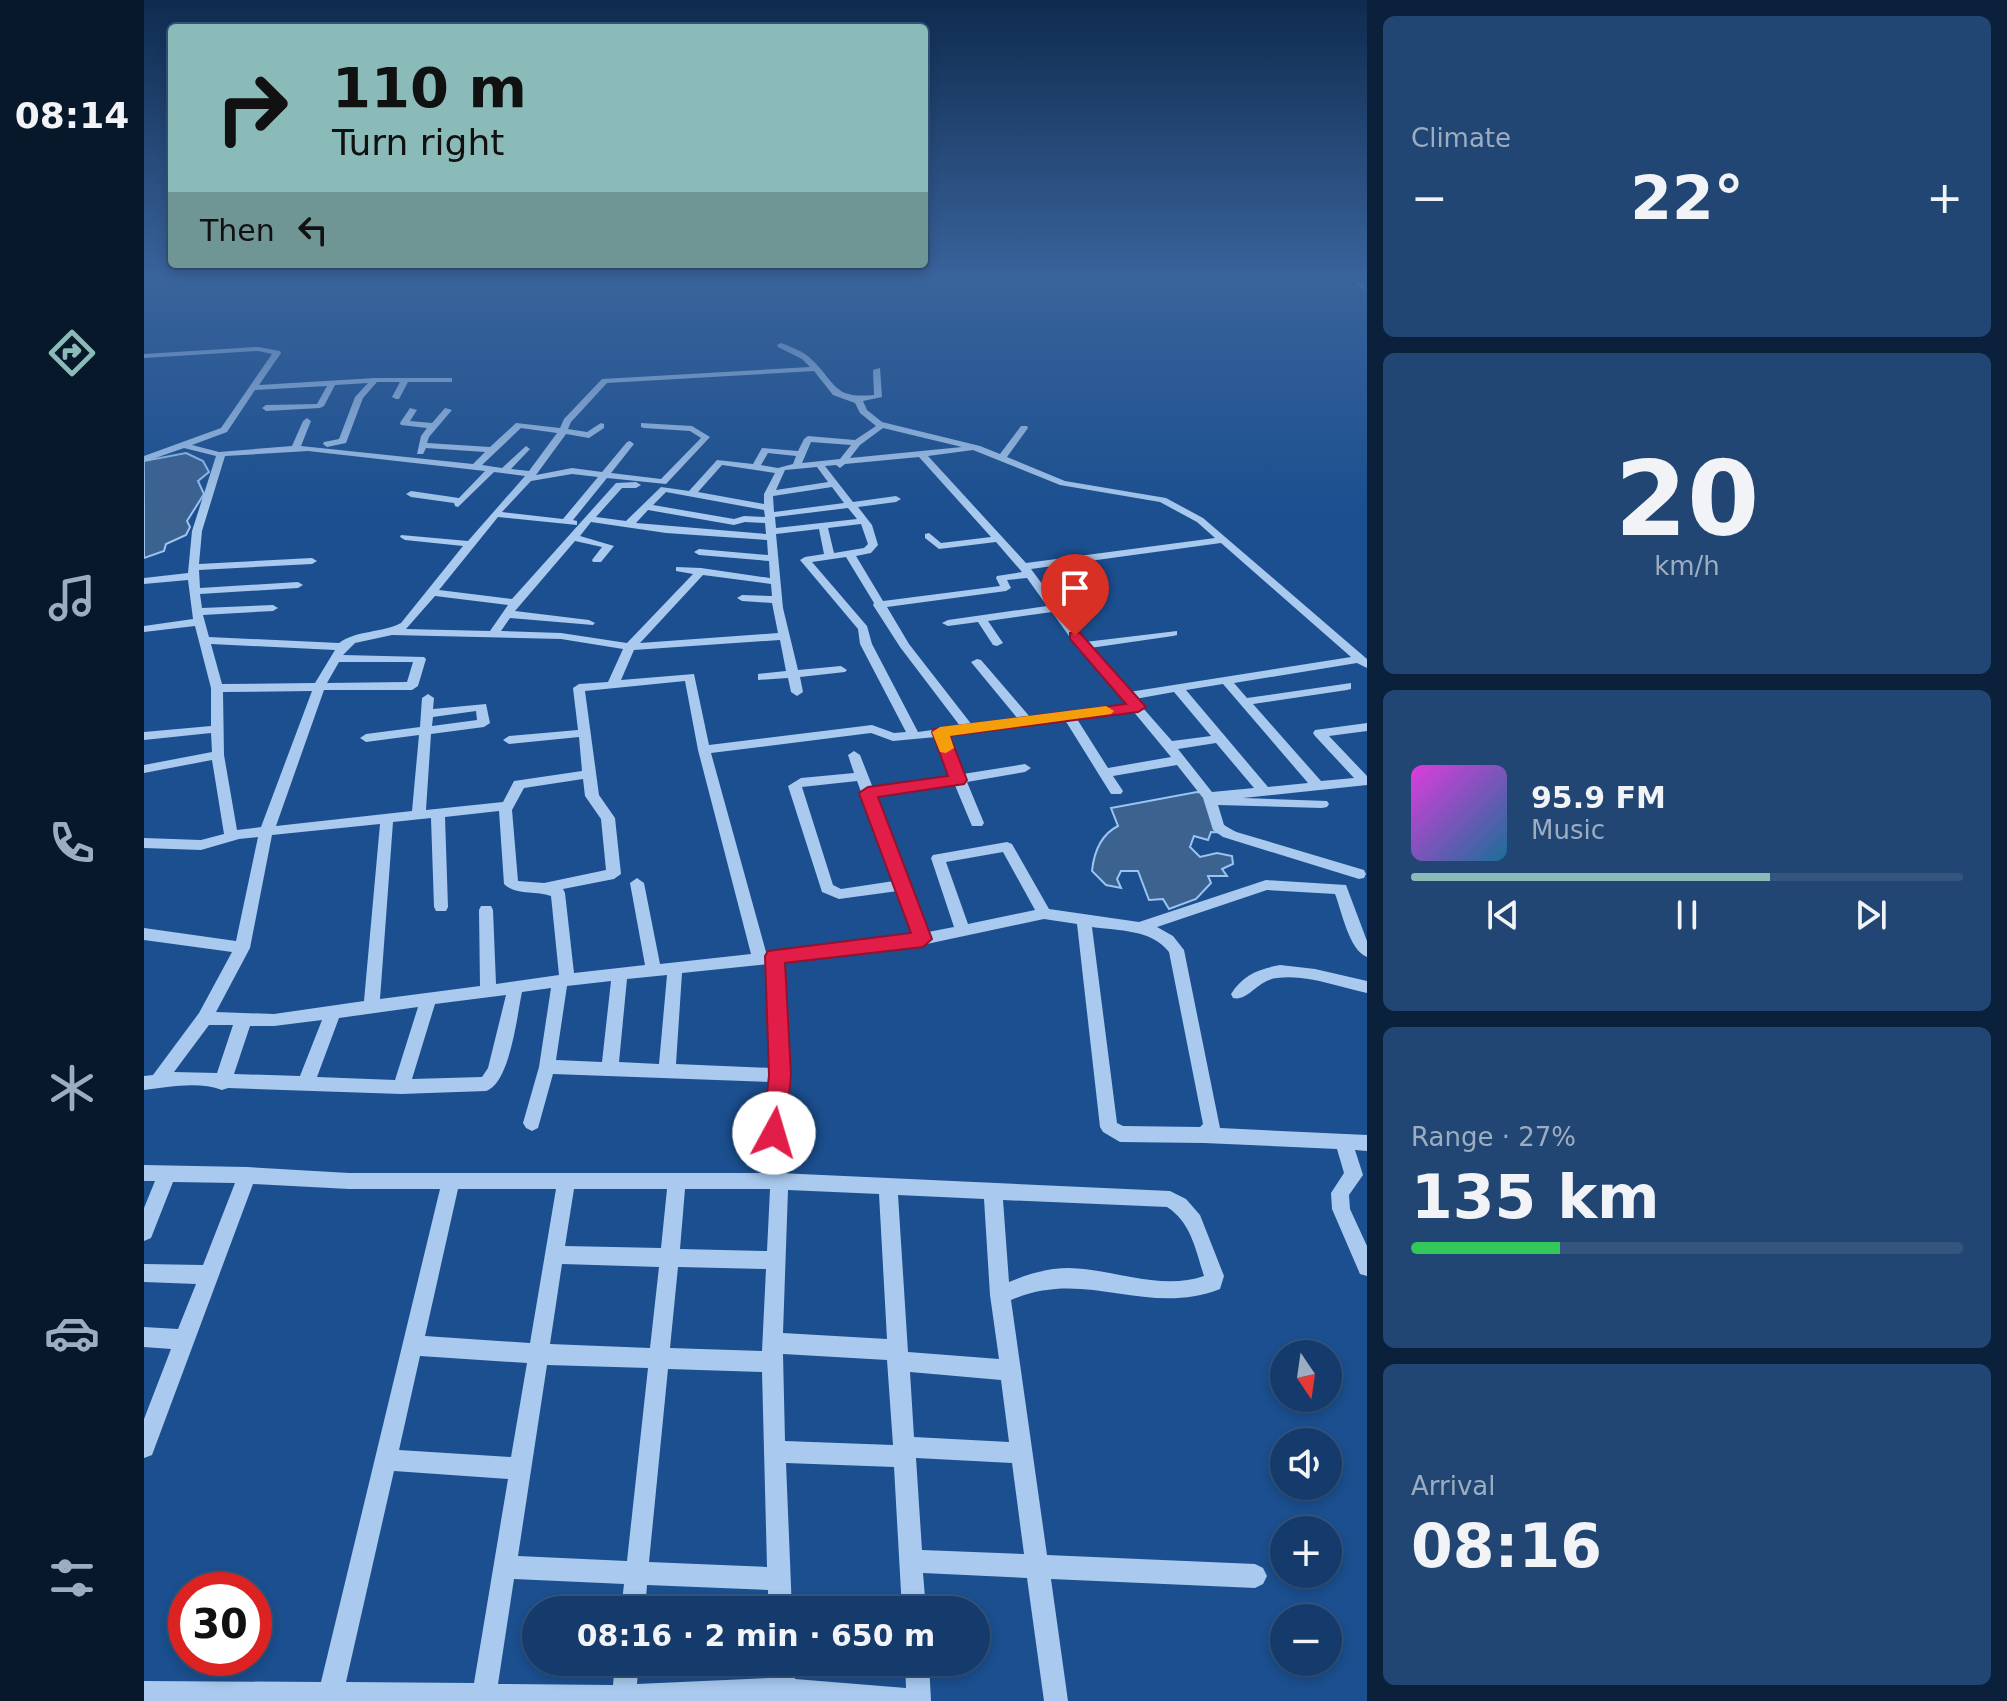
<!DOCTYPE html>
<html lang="en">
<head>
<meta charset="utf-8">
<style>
  body { margin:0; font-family:"DejaVu Sans",sans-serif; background:#214673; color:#f1f3f6; height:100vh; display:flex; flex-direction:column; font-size:30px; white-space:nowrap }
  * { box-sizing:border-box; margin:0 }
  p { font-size:26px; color:#9dadc1 }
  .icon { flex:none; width:44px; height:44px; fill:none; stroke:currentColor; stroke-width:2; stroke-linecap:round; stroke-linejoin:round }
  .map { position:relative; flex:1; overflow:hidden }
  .drawer { display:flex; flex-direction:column; gap:16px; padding:16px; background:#0b203b; width:640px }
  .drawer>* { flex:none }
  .banner { position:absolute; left:24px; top:24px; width:760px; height:244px; border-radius:8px; box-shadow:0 4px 12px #0003,0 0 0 2px #33557e; background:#8bbbb9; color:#111; overflow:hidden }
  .needle { width:52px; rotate:167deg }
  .controls { position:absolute; left:1126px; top:1340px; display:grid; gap:16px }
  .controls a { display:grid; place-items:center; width:72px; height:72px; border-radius:50%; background:#143b6b; box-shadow:0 4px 12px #0003,0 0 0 2px #33557e; font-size:40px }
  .speed { position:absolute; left:24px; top:1572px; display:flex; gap:16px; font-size:40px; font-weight:700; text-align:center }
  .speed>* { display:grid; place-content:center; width:104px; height:104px; border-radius:50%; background:#143b6b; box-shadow:0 4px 12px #0003,0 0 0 2px #33557e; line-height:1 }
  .speed .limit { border:12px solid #d22; background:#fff; color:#111 }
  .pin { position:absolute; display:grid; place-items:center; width:68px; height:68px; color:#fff; margin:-82px -34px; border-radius:50% 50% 50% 0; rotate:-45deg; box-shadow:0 0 8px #0007 }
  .pin .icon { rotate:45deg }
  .me { position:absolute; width:88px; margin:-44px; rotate:6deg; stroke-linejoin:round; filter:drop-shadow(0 0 6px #0008) }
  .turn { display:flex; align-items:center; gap:28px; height:168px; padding:0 32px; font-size:36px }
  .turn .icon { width:104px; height:104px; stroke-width:2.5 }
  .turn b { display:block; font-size:56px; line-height:68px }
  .then { display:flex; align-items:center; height:76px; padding:0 32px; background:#0003; gap:16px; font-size:30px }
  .big { font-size:60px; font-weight:700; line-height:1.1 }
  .drawer .widget { flex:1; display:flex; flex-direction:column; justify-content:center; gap:12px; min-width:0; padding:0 28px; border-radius:12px; background:#214673 }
  .drawer .dial { align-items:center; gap:0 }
  .dial b { font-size:104px; line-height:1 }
  .song { display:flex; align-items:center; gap:24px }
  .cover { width:96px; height:96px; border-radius:12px; background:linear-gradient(135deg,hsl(300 70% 55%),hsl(200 70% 35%)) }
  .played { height:8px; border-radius:4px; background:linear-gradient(90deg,#8bbbb9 65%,#33557e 65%) }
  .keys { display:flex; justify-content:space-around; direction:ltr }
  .heat { display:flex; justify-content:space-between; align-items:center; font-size:44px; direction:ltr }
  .charge { height:12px; border-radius:6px; background:linear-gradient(90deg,#34c759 27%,#33557e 0) }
  .trip { position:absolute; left:378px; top:1596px; width:468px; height:80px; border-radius:40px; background:#143b6b; box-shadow:0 4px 12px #0003,0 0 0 2px #33557e; font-weight:700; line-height:80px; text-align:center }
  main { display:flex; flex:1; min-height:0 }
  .tabs { display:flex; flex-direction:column; width:144px; justify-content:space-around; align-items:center; background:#08182b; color:#9dadc1 }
  .tabs .icon { width:56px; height:56px }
  .tabs .current { color:#8bbbb9 }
  .tabs b { font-size:36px; color:#f1f3f6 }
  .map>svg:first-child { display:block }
</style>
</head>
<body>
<main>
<nav class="tabs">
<b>08:14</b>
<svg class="icon current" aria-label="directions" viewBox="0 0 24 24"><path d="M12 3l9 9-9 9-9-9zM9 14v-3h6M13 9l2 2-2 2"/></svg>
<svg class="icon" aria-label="music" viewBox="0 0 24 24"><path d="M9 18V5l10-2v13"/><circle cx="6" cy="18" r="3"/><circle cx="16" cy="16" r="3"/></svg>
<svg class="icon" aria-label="phone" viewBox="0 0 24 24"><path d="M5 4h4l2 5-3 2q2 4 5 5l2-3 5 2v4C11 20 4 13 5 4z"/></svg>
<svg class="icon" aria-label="climate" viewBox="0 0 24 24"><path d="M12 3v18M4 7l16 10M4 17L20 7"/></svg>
<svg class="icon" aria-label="car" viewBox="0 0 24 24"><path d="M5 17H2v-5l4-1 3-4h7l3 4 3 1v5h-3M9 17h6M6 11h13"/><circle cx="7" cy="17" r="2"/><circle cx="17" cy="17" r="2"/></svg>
<svg class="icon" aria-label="filters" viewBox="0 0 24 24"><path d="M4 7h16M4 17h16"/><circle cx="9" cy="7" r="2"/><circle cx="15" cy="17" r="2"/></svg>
</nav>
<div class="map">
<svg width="1223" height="1701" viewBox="0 0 1223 1701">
  <rect width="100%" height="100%" fill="#1b4f8f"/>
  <g fill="#3c6290" stroke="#9cc4f0" stroke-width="2">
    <polygon points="42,453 59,461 65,472 54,481 60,494 43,521 46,527 42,535 22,544 20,551 0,558 0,461"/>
    <path d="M1053,792L1063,793L1076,824L1092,833L1067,832L1064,840L1050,836L1046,847L1056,857L1073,853L1088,856L1089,864L1078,869L1083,876H1064L1067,883L1052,899L1025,909L1019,899L1005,900L994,871H977L973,879L977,888L962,885L948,871C950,852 956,835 974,826L967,808Z"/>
  </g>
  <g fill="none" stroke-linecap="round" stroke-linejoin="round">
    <g fill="#a9c9ee" fill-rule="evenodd">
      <path d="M637,343C647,347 659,351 666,358C693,383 688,399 730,395L729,370L736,368L738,397L719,401L723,410L738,422L836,446L856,454L877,426H883L884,428L863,457L921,481L1022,498L1059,518L1223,659V668L1213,663L1090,683L1103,698L1207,683V689L1203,690L1109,704L1177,781L1210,778L1171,736L1169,733L1171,730L1223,723V731L1185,736L1223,776V785L1099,798L1183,801L1185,804L1183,807L1178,808L1074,805L1080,825L1089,831L1220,870L1222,874L1220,878L1215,879L1079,837L1069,830L1059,798L1033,765L969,776L979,791L977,794H967L921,720L804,736L819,774L881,764L887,768L881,772L823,782L840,823L838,826H828L810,783L732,796L784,932L810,927L787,858L789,855L863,842L868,844L905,909L995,922L1122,880L1202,885L1223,941V957C1205,950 1198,912 1191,894L1123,890L1013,927L1029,936L1040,950L1076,1128L1223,1135V1151L1211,1150L1219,1175L1205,1195L1206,1209L1223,1246V1276L1216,1274L1188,1209L1187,1193L1200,1173L1193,1149L1060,1143L976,1142L959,1132L956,1127L933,924L900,919L764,948L639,962L644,1075L639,1133L636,1138L630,1141L624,1138L621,1133L627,1082L409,1074L394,1128L388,1131L382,1128L379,1123L395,1067L407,988L378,992C373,1016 366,1083 342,1091L257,1094L84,1088L78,1090C55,1081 24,1087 0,1090V1076L9,1075L55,1013L88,952L0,940V928L92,941L114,837L95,839L57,850L0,848V838L57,840L80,834L68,760L0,773V765L68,752L67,733L0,740V732L67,726V688L51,626L0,632V626L49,619L44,580L0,584V578L44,573L48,531L72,456L40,448L0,462V456L77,428L128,354L114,351L0,358V354L114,347L136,351L137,353L115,385L231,378H308V382H264L255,399H252L248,397L256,382H233L219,398L202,443L183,447L179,444L180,442L195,439L211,397L224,383L191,385L180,406L176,408L122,411L118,408L122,405L173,404L183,386L111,390L83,432L48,445L75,452L148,446L159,421L163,418L167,421L157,446L329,464L341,452L282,448L279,454H273L277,436L283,428L257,425L256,423L266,408L273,410L266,421L288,423L301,408L308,410L285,437L283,443L346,447L372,423L416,428L420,419L458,379L666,367L658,359L634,347L633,345ZM670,371L689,395L711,403L716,413L732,426L711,440L664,436L660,439L654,451L618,448L609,464L573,460L545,491L517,487L482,521L452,517L478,488H492L497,485L492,482L472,483L368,599L295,590L354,517L433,525V521L429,520L463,478L522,484L566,437L548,426L497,423V427L500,428L546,431L557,438L517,479L467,473L490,444L486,441L483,442L458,472L428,468L392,475L422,434L445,438L460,428V424L457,423L443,432L424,429L427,422L463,383ZM377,428L413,433L385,471L367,469L386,449L382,446L358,468L338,465ZM739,428L818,447L706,458L716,445ZM667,442L707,445L696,459L658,463ZM829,450L916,485L1016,502L1053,522L1071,538L882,563L784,456ZM164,451L341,471L315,498L267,491L262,494L267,497L310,503L311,506L314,507L350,472L381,476L324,541L257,535L256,537L261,540L319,546L257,623C238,633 213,630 195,643L65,637L59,615L129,611L134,608L129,605L58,608L56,594L154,588L159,585L154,582L56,588L55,570L168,564L173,561L168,558L55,564L58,531L81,456ZM624,453L652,456L649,464L634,468L617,465ZM775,457L847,537L797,543L785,533L781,534V538L795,549L852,542L878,572L853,576L852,578L856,586L739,601L712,556L727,553L734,545L728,525L714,507L752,502L757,499L752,496L709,502L681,466L692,465L696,468L701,464ZM578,465L631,473L620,494V504L554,492ZM673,467L684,482L632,490L641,470ZM428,474L454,477L419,519L358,512L387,481ZM688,487L700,503L630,512L629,496ZM522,492L620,510L621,517L600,516L590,519L509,505ZM704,508L713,519L632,528L631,517ZM504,510L590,525L601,522L621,523L622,534L492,523ZM447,522L522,533L623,540L624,555L555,549L550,552L555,555L625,561L626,578L557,568L532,567V571L549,574L483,643L417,633L357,631L366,618L449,625L451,623L445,620L371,611L431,541L458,547L448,560L449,562H457L470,546L436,536ZM717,524L724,544L720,548L690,553L684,528ZM675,529L680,554L661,557L656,560L714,629L716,644L762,732L750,733L728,725L565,745L550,674L477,680L490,650L636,640L642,671L614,674V680L644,678L647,692L653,696L659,692L656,677L701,672L703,670L697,666L654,670L639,608L632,534ZM1077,543L1207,657L985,692L946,648L1029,636L1033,635V631L941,642L917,610V606L914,605L887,569ZM702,557L730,603L729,605L756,647L816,726L774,732L728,644L723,626L668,562ZM559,575L627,584L628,596L598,595L593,598L598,601L628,603L634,633L496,643ZM883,578L903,606L804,620L798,623L804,626L834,622L849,645L853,646L859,643L844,621L908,612L932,646L983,705L886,717L837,660L833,659L827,662L874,719L828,725L765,644L743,607L862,591L867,588L863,580ZM291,596L364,605L346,631L262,629ZM248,635L417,639L479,649L464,682L435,684L429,688L434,730L365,736L359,740L365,744L435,737L438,771L370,781L359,802L282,810L287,734L340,727L346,723L342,704L289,709L290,698L284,694L278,698L276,727L222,734L216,738L222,742L275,735L268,811L132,826L180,690H268L274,686L282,659L280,657L199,655L211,643ZM67,644L191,650L171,683L78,684ZM195,662H269L263,682L183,683ZM541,681L554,750L607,954L516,964L500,883L493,878L486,883L501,965L430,973L421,893L419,889L470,879L477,874L471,818L455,795L441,691ZM1079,684L1164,783L1124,787L1042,690ZM168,691L117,827L93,830L80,755L79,692ZM1030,692L1067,736L1028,741L999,708L998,704L991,699ZM332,711L333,720L288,726L289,717ZM989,711L1027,757L964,768L933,719ZM727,733L749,741L792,737L807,776L729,788L716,755L710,751L704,755L710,773L657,778L644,786L678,892L695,899L754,891L770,935L622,952L567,753ZM1072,743L1110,788L1068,792L1034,749ZM439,779L441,796L457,819L462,870L400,883L374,881L368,810L380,788ZM713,781L750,881L697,889L689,885L658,787ZM355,811L360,884C372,896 391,890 407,896L415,975L352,984L349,910L347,906H337L335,910L336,986L236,999L249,822L287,818L290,907L292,911H302L304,907L301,817ZM236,824L220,1001L130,1014L72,1012L106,948L128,835ZM859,852L891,910L824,924L802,862ZM948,927C975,931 1007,929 1025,952L1059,1124L1056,1127L979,1126L973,1123ZM624,964L627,1068L532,1064L538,973ZM523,975L515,1064L475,1062L483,979ZM467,981L458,1062L412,1060L423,986ZM362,995L344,1068L338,1077L268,1079L291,1004ZM274,1007L251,1080L173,1077L195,1018ZM178,1020L156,1076L90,1074L106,1026H130ZM65,1025H89L73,1073L30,1072Z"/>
      <path d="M1136,965L1171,969L1223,981V993C1194,987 1163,974 1133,978C1113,980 1104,1002 1089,998L1087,994C1099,975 1114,969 1136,965Z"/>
      <path d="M0,1165L103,1167L205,1173H635L1026,1191L1042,1199L1056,1215L1080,1276L1076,1289C1002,1318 942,1267 867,1300L903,1555L1111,1564L1119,1568L1123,1576L1119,1584L1111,1588L907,1579L924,1701H900L883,1578L779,1573L782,1610H758L750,1467L642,1463L648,1610H624V1590L503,1585L501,1610H477L480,1584L370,1579L354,1684L469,1685L471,1662H495L493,1684L626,1678V1662H650L651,1679L762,1688L761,1662H785L787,1701H0V1681L177,1682L296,1189H205L109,1184L11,1447L8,1455L0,1458V1419L27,1349L0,1347V1327L34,1329L52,1284L0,1282V1264L59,1265L91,1183L29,1182L7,1238L0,1241V1208L11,1181H0ZM314,1189H412L386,1343L281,1336ZM430,1189H523L517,1248L421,1246ZM541,1189H626L623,1251L536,1249ZM644,1190L735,1194L743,1339L639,1333ZM754,1195L840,1199L846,1295L855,1359L764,1352ZM859,1200L1023,1207C1047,1222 1052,1251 1060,1276C1017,1291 969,1269 925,1268C904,1268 884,1274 865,1282ZM418,1264L515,1267L506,1348L406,1344ZM534,1267L622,1269L618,1351L526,1348ZM639,1354L743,1360L749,1445L641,1441ZM276,1356L383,1363L367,1457L255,1450ZM403,1365L504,1368L483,1561L374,1556ZM524,1369L618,1372L623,1567L505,1562ZM766,1372L857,1380L865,1442L770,1437ZM772,1458L868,1463L880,1554L778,1550ZM250,1471L364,1479L330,1683L202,1682Z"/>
    </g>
    <polyline stroke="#fff" stroke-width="2" stroke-dasharray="8 3" stroke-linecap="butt" points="1206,276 1223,291"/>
  </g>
  <linearGradient id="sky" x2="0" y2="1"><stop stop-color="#0f2b4f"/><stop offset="0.54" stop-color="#39639b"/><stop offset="1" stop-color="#39639b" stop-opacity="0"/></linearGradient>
  <rect width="1223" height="514" fill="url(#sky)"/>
  <polygon fill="#e11d48" stroke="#92132f" stroke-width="2" points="926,633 936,633 1002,707 994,712 806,736 823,780 820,784 734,797 788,939 779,947 641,963 647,1075 641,1133 638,1140 630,1143 622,1140 619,1133 625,1075 621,956 624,951 767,933 715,793 724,787 804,776 788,732 790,729 982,704 926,639"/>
  <polygon fill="#f59e0b" points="962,706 970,711 967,714 806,736 810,748 802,753 796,752 788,732 796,727"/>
</svg>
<div class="controls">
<a><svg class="needle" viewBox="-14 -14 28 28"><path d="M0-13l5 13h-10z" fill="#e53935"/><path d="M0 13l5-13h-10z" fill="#9dadc1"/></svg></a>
<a><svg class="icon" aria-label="sound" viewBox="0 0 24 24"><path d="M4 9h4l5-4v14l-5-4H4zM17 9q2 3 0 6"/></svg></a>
<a>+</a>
<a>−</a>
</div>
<div class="speed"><div class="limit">30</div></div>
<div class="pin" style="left:931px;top:636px;background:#d93025"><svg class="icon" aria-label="arrive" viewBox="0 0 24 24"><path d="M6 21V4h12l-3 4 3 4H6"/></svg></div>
<svg class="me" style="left:630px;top:1133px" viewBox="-20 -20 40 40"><circle r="19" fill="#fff"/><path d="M0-13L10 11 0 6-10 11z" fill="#e11d48"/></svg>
<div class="trip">08:16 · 2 min · 650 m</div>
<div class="banner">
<div class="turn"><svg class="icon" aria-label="right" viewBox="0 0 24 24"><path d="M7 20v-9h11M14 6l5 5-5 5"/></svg><div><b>110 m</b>Turn right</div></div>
<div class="then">Then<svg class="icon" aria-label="left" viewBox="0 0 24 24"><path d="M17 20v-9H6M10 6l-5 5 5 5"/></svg></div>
</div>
</div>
<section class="drawer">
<div class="widget"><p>Climate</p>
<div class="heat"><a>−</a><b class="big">22°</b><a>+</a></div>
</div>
<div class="widget dial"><b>20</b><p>km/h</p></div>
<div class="widget">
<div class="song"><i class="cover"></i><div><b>95.9 FM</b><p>Music</p></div></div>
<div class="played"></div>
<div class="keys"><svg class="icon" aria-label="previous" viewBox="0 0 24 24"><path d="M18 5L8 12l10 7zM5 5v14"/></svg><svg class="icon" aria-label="pause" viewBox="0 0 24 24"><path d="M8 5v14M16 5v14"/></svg><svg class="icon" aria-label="next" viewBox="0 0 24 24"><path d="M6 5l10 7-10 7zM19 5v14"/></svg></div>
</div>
<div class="widget"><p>Range · 27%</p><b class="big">135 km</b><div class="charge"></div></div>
<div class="widget"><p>Arrival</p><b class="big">08:16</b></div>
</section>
</main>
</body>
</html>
